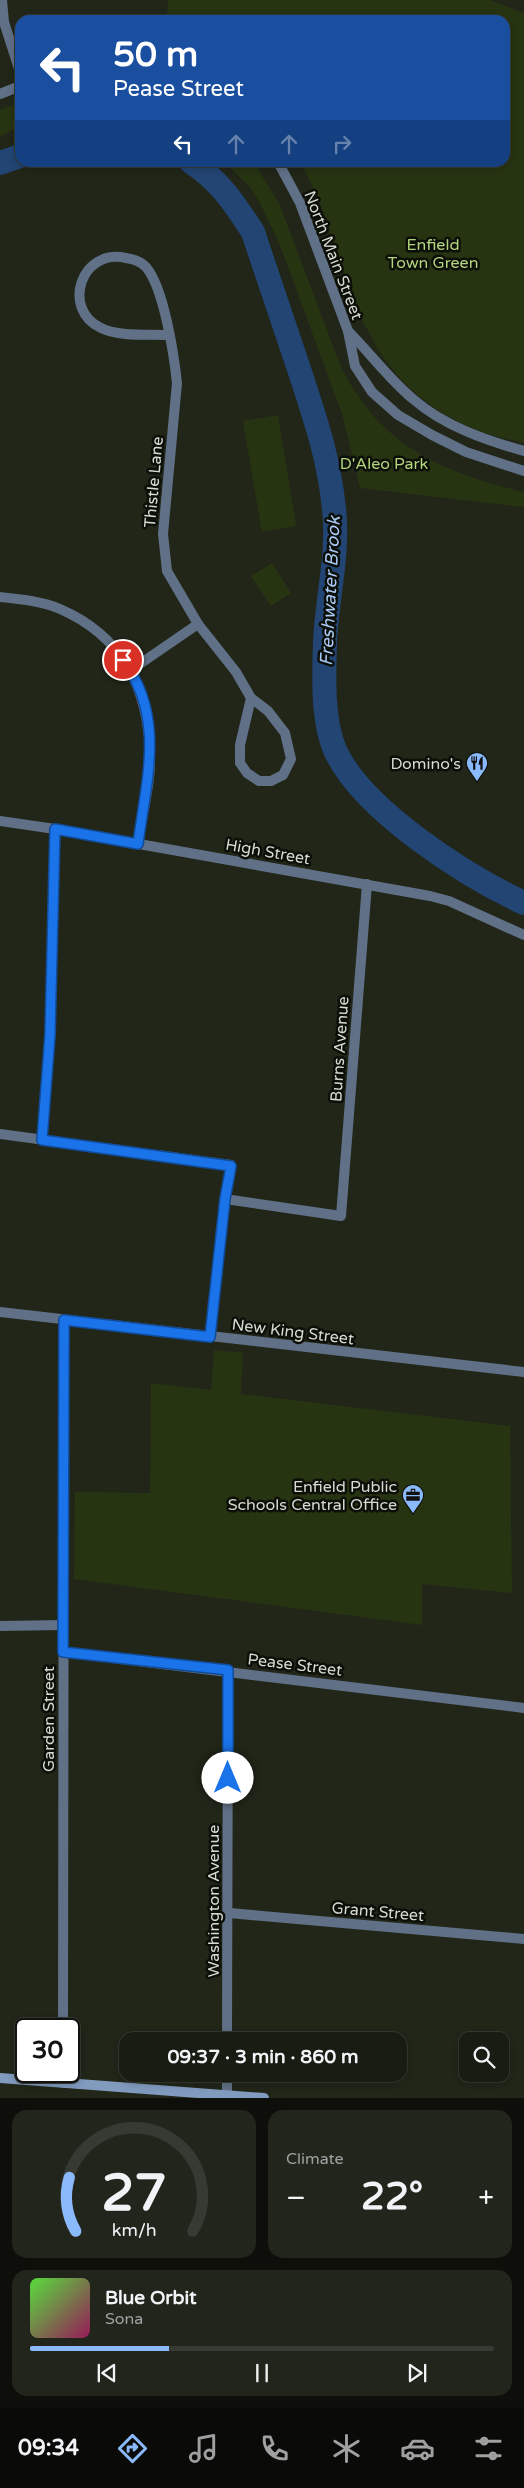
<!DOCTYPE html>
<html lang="en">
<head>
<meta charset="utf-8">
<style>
  body { margin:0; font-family:"Varela Round",sans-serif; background:#22251c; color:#f1f3f6; height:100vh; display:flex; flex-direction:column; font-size:19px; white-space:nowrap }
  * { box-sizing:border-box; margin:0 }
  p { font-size:16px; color:#9fa1a0 }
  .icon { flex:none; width:28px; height:28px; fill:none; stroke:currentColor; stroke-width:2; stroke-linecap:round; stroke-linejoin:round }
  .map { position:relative; height:2098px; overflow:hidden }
  .details { display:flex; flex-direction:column; gap:12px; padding:12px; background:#0e0f0a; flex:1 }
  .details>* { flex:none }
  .banner { position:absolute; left:15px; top:15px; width:495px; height:152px; border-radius:15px; box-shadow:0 2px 8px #0003,0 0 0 1px #373a33; background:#1a4fa0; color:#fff; overflow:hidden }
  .buttons { position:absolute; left:459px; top:2032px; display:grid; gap:10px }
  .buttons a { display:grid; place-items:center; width:50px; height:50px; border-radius:10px; background:#191c13; box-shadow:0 2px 8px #0003,0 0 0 1px #373a33; font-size:25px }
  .speed { position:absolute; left:15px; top:2018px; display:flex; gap:10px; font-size:25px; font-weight:700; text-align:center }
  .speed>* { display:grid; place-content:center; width:65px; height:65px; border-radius:50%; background:#191c13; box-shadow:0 2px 8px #0003,0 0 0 1px #373a33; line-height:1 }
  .speed .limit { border:2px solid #111; border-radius:8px; background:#fff; color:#111 }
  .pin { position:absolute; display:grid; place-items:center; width:42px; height:42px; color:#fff; margin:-21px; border:2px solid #fff; border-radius:50%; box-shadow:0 1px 5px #0007 }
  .me { position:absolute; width:55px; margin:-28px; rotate:0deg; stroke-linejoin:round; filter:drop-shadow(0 0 4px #0008) }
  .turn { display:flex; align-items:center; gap:18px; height:105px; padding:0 15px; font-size:22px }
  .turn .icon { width:65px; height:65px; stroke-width:2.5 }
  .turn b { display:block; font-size:35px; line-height:42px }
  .lanes { display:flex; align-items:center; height:48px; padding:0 15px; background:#0003; justify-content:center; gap:25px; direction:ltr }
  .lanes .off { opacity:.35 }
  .big { font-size:38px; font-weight:700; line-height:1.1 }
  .details .tile { flex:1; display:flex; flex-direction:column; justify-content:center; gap:8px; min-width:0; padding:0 18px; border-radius:15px; background:#22251c }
  .details .dial { align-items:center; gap:0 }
  .dial svg { height:130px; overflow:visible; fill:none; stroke:#373a33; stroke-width:7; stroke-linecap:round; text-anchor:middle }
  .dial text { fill:#f1f3f6; stroke:none }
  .song { display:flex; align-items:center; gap:15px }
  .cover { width:60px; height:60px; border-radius:8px; background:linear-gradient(135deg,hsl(110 70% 55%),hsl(330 70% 35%)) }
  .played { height:5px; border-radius:2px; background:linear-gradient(90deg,#8abafc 30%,#373a33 30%) }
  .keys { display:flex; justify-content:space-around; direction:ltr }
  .heat { display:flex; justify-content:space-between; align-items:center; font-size:28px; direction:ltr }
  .details .tiles { flex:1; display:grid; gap:12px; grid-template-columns:1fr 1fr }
  .tile:last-child { grid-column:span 2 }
  .trip { position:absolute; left:119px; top:2032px; width:288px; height:50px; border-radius:15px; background:#191c13; box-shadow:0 2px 8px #0003,0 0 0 1px #373a33; font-weight:700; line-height:50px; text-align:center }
  .menu { display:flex; height:80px; justify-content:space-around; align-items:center; background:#0a0b08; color:#9fa1a0 }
  .menu .icon { width:35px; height:35px }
  .menu .selected { color:#8abafc }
  .menu b { font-size:22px; color:#f1f3f6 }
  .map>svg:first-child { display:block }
</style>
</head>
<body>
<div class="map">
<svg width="524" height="2098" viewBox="0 0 524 2098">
  <rect width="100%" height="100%" fill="#212619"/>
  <g fill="#273412">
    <path d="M168,0H490L524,13V443C509,439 494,437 480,431C400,400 368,345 342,268C330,232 320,195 300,163L505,162V20H167Z"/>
    <polygon points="20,102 20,127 0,136 0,110"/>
    <path d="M226,163H254L279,203L341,367C381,446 441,472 524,492V507L360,488L342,414L280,245L259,201L248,185Z"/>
    <polygon points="278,415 296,526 262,532 243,421"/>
    <polygon points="272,563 291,593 271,606 251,576"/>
    <polygon points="214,1350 243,1353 241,1394 510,1426 512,1593 422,1584 422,1625 74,1579 75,1492 150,1493 151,1383 211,1390"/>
  </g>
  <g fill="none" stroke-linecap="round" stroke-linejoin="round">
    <g stroke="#224574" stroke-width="24">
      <path d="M191,162C220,181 234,203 253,232C268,278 284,324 299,369C315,418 329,458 334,509C339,554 327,597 325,642C324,674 322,720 335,750C362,810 466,876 524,903"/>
      <polyline points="0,163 20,156"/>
    </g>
    <g stroke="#607086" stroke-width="10">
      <polyline points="2,0 4,22 20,72"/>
      <path d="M168,335C148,334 120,337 101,328C61,309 81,248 126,258C134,259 140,261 146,267C164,288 174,355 177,383L163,534L167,571L198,624L236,672L251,698L268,711L285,733L291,759L283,775L271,781H259L247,773L240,763V745L251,698"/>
      <path d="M0,597C19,599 42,601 60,609C127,638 151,696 150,765C149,792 141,818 138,844"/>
      <polyline points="131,670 198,624"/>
      <polyline points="0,821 55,829 430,896 449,901 524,935"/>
      <polyline points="0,1134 231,1165 225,1199 210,1337"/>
      <polyline points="42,1140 50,1035 55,829"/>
      <polyline points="225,1199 341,1216 367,884"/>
      <polyline points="0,1312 524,1372"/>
      <polyline points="0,1626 63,1625"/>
      <polyline points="63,1652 524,1708"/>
      <polyline points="229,1913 524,1939"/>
      <polyline points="63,2029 64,1319"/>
      <polyline points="227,2041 228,1670"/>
      <polyline points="63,2083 63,2071"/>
      <polyline points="227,2095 227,2074"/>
    </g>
    <g stroke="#607086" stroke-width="10">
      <polyline points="0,94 20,86"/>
      <polyline points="278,162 300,203 348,331 355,366 372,392 398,415 432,435 466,452 524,471"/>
      <path d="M348,331C370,353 389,379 413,399C444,426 485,440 524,451"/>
    </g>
    <polyline stroke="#819bbf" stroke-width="10" points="0,2078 264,2098"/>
  </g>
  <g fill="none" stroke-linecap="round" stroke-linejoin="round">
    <g stroke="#114b97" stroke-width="12">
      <path id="route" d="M123,660C166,717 146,781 138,844L55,829L50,1035L42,1140L231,1166L225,1199L210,1337L64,1320L63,1652L228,1670V1778"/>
    </g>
    <use href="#route" stroke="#1a73e8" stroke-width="9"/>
  </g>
  <defs>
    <g id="restaurant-pin" transform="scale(1.125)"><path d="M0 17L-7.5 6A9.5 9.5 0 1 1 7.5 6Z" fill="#8abafc" stroke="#0c0e08"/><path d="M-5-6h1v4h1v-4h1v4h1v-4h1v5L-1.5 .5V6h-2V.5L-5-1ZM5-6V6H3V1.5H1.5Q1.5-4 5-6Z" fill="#111"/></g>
    <g id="office-pin" transform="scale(1.125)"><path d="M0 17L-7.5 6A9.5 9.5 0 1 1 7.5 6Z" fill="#8abafc" stroke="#0c0e08"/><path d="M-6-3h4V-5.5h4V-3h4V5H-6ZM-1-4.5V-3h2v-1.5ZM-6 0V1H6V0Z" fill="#111"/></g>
  </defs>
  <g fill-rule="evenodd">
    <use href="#restaurant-pin" x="477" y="763"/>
    <use href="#office-pin" x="413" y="1495"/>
  </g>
  <g text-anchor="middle" stroke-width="5" stroke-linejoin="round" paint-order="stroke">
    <g font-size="16" fill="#b2d57e" stroke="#0c0e08">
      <text x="433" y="250">Enfield<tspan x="433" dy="18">Town Green</tspan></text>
      <text x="384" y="469">D'Aleo Park</text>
    </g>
    <g font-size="16" fill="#d6dbd1" stroke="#0c0e08">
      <text transform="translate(334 255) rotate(69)" y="6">North Main Street</text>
      <text transform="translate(153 482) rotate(-85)" y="6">Thistle Lane</text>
      <text transform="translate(268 851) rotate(10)" y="6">High Street</text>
      <text transform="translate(339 1049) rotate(-86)" y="6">Burns Avenue</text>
      <text transform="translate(293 1331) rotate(7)" y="6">New King Street</text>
      <text transform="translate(295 1664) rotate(7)" y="6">Pease Street</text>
      <text transform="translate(48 1719) rotate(-90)" y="6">Garden Street</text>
      <text transform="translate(213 1901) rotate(-90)" y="6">Washington Avenue</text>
      <text transform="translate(378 1911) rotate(5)" y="6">Grant Street</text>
    </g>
    <g font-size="16" fill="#d6dbd1" stroke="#0c0e08" text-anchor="end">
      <text x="461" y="769">Domino's</text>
      <text x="397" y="1492">Enfield Public<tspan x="397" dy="18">Schools Central Office</tspan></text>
    </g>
    <g font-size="18" font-style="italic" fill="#a9c9f6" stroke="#0c0e08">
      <text transform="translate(330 591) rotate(-87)" y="6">Freshwater Brook</text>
    </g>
  </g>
</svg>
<div class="buttons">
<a><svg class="icon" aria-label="search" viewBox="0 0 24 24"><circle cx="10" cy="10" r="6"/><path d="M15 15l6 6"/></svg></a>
</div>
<div class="speed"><div class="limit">30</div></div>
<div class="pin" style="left:123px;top:660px;background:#d93025"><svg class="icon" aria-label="arrive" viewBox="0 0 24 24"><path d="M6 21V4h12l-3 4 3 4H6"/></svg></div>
<svg class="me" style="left:228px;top:1778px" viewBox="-20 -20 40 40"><circle r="19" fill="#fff"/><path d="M0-13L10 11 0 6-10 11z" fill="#1a73e8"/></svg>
<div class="trip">09:37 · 3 min · 860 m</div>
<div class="banner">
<div class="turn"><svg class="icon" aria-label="left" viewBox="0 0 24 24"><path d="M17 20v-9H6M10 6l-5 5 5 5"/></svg><div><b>50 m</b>Pease Street</div></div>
<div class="lanes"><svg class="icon" aria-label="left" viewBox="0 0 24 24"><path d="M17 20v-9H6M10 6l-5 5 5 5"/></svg><svg class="icon off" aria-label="ahead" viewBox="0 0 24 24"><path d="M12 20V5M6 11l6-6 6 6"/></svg><svg class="icon off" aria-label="ahead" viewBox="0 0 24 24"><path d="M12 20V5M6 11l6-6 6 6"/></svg><svg class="icon off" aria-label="right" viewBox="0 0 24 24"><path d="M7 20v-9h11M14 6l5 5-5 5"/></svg></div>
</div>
</div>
<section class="details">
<div class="tiles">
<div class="tile dial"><svg viewBox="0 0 100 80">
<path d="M14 69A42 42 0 1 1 86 69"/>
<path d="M14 69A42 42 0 0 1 10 36" stroke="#8abafc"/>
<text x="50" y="56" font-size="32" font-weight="700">27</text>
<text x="50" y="72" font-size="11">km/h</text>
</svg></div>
<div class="tile"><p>Climate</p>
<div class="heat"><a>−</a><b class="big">22°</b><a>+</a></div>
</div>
<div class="tile">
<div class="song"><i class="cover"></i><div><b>Blue Orbit</b><p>Sona</p></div></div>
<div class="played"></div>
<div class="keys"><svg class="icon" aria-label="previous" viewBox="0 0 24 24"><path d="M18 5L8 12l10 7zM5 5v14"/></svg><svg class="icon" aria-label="pause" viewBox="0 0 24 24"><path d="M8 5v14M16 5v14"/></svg><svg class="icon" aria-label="next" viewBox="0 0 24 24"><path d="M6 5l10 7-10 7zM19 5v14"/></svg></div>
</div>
</div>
</section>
<nav class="menu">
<b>09:34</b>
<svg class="icon selected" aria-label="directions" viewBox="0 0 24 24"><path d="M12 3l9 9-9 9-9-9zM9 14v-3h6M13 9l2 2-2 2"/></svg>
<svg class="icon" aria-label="music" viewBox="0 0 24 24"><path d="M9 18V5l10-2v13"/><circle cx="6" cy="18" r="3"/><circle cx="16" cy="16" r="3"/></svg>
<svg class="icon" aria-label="phone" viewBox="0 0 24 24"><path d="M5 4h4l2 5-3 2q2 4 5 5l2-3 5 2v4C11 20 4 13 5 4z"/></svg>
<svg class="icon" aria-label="climate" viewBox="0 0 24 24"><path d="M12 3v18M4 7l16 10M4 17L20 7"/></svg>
<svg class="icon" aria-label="car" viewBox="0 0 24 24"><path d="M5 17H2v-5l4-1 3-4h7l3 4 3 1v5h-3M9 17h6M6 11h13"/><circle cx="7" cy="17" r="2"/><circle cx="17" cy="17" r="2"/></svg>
<svg class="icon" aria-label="filters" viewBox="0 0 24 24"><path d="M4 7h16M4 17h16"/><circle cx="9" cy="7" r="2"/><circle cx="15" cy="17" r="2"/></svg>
</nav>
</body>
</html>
